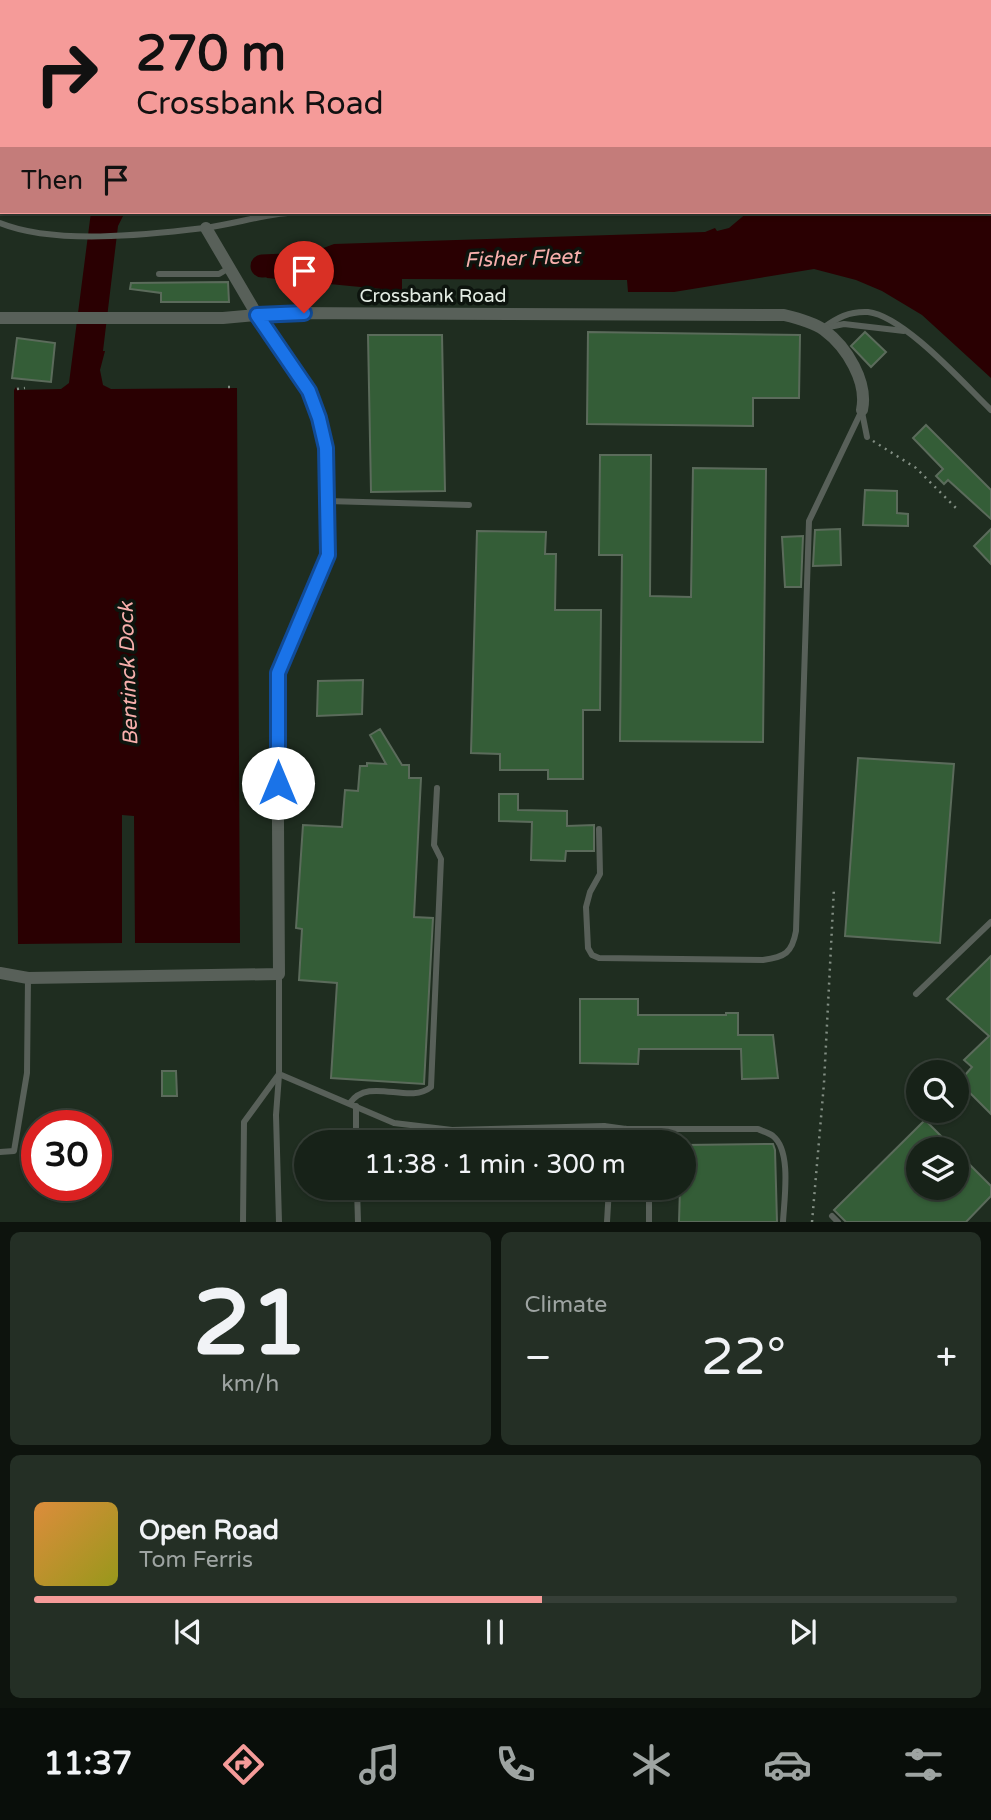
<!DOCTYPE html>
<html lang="en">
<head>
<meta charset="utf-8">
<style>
  body { margin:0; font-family:"Varela Round",sans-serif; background:#242f25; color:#f1f3f6; height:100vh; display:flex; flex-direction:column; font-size:26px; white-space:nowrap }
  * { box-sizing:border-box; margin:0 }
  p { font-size:23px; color:#9ea4a2 }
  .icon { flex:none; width:38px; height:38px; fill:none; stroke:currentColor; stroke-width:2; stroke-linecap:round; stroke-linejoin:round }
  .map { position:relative; height:1222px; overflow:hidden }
  .sheet { display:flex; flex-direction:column; gap:10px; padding:10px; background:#0d130d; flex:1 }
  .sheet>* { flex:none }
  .top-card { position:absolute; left:0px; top:0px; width:992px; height:214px; box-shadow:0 2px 5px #0004,0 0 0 2px #363f37; background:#f59b99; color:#111; overflow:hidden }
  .controls { position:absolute; left:906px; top:1060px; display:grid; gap:14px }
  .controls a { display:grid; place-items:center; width:63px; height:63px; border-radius:50%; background:#172218; box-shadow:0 2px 5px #0004,0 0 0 2px #363f37; font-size:35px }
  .speed { position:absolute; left:21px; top:1110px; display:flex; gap:14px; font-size:35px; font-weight:700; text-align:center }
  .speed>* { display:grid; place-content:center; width:91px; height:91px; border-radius:50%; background:#172218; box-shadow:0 2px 5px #0004,0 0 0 2px #363f37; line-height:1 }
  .speed .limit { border:10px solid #d22; background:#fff; color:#111 }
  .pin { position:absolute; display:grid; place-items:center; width:60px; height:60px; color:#fff; margin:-72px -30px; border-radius:50% 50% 50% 0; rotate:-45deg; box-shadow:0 0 7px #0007 }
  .pin .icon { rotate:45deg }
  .me { position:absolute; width:77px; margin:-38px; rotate:0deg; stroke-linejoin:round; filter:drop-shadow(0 0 5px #0008) }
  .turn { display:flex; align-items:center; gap:24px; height:147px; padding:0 21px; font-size:32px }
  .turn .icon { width:91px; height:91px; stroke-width:2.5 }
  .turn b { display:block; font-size:49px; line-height:60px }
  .then { display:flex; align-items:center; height:66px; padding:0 21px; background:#0003; gap:14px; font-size:26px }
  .big { font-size:52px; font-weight:600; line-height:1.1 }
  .sheet .tile { flex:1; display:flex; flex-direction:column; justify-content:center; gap:10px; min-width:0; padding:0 24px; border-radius:10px; background:#242f25 }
  .sheet .dial { align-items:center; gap:0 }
  .dial b { font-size:91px; line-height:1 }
  .song { display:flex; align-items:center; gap:21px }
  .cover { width:84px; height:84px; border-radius:10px; background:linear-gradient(135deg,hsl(30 70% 55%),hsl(60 70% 35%)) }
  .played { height:7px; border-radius:4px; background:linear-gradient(90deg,#f59b99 55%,#363f37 55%) }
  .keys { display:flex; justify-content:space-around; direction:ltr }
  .heat { display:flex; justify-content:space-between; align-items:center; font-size:38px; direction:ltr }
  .sheet .tiles { flex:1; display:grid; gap:10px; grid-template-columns:1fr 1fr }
  .tile:last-child { grid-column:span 2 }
  .trip { position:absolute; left:294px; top:1130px; width:402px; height:70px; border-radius:35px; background:#172218; box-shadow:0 2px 5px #0004,0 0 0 2px #363f37; font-weight:600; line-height:70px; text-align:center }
  .menu { display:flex; height:112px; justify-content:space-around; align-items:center; background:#090e0a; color:#9ea4a2 }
  .menu .icon { width:49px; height:49px }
  .menu .current { color:#f59b99 }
  .menu b { font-size:32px; color:#f1f3f6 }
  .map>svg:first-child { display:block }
</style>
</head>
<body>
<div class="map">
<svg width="991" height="1222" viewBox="0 0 991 1222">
  <rect width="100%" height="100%" fill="#1f2d20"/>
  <g fill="#2a0002">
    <polygon points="623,0 991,0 991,378 922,315 882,291 856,280 814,269 674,292 628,292 627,280 402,279 402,291 267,278 262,271 334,244 705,232 715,228 717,231 729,228 748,212 990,212 990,2"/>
    <polygon points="91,212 138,212 123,216 118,226 103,351 105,351 100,370 103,385 111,389 237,388 240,943 135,943 134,816 122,815 122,943 18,944 14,390 16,387 17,390 61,389 69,383"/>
  </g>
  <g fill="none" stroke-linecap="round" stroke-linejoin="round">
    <polyline stroke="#2a0002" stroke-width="23" points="262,266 308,264"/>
  </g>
  <g fill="#345d37" stroke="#5b6b5b" stroke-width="2">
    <polygon points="228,282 229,302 161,302 161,293 130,289 131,283"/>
    <polygon points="588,332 800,335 799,398 753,398 753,426 587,424"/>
    <polygon points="865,332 886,352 871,367 851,346"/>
    <polygon points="368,335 442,335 445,491 371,492"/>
    <polygon points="17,338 55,343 51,382 12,378"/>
    <polygon points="926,425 991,490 991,519 948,480 944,484 936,476 943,469 913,438"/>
    <polygon points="600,455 651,455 650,596 691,597 693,468 766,469 763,742 620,741 622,555 599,555"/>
    <polygon points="865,490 897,491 897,513 908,514 908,526 863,525"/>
    <polygon points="840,529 841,565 813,566 815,530"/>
    <polygon points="991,529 991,564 974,546"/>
    <polygon points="477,531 546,532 545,554 556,554 555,610 601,610 600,710 583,710 583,779 548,779 548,770 500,770 500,754 471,753"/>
    <polygon points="803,536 801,587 785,587 782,537"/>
    <polygon points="363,680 362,714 317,716 318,681"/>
    <polygon points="380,729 402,765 409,765 409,778 421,778 414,917 433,918 424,1084 331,1078 337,983 299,980 302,929 296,928 303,825 342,827 345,790 358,791 360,766 367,766 367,763 386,764 370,735"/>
    <polygon points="858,758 954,764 940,943 845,936"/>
    <polygon points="499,794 518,794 518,810 567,811 567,826 594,825 594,851 566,851 565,861 531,860 532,822 499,821"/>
    <polygon points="991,956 991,1114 959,1082 972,1067 964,1060 989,1036 947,999"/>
    <polygon points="580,999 638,999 638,1015 726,1015 726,1013 738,1013 738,1035 773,1035 778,1078 742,1079 741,1049 639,1049 638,1064 580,1063"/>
    <polygon points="162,1071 176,1071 177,1096 162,1096"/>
    <polygon points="925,1120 955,1150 919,1150 919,1188 957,1188 957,1152 991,1186 991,1196 966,1222 846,1222 834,1210"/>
    <polygon points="773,1144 775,1150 777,1222 679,1222 680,1188 684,1188 684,1145"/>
  </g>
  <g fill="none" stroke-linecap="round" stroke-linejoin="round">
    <g stroke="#828e83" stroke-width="2.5" stroke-dasharray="2 5" stroke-linecap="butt">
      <polyline points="228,387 235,387"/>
      <polyline points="17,389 25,388"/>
      <polyline points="873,441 916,468 958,510"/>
      <polyline points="812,1222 824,1083 834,888"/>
    </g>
    <g stroke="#586059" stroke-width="6">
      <polyline points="558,0 560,2"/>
      <polyline points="519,2 520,0"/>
      <path d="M0,223C54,245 146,235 204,228C236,224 267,213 300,212"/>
      <polyline points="159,274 219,274 229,268"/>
      <path d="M823,328C837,318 849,311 868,312C904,316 964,384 991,410"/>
      <polyline points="824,328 844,324 904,331"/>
      <polyline points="862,412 867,437"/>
      <polyline points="327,501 469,505"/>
      <path d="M599,829L600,874L590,892L586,907L588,948L592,955L599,958L763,960C785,957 792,953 796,931L809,521L862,410"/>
      <polyline points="279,974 279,1074 394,1123 452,1130 604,1126 613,1135 612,1143"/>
      <polyline points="916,994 991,922"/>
      <path d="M350,1103C369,1076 409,1105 431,1087L441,859L434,845L437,788"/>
      <path d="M604,1126L626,1129H758C762,1131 769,1133 773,1136C792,1151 784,1200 783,1222"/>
      <polyline points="626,1129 641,1143"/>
      <polyline points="356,1143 356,1106"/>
      <polyline points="0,1152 14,1151 27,1073 28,979"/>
      <polyline points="357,1188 358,1222"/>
      <polyline points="832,1216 838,1222"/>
      <polyline points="243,1222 244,1122 279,1074"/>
      <polyline points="279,1222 276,1115 279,1075"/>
      <polyline points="607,1222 609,1188"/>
      <polyline points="649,1222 649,1188"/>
    </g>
    <g stroke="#586059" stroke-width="12">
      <polyline points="0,4 2,3"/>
      <path d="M0,318H223L278,313L784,315C797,318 813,322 824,330C847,347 868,382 862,410"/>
      <polyline points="0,973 28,978 279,974 277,673 328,556 326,448 319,418 309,391 253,308 206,228"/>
    </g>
  </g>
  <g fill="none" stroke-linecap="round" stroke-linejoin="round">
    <g stroke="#114b97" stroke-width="18">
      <polyline id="route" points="278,783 278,673 328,555 326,448 319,418 309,391 257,315 304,313"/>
    </g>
    <use href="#route" stroke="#1a73e8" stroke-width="12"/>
  </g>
  <g text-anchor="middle" stroke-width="7" stroke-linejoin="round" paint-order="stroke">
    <g font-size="19" fill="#e3ece3" stroke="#0d140e">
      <text x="433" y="302">Crossbank Road</text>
    </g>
    <g font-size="21" font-style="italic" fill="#f7afac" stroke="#0d140e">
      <text transform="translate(522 258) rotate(-2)" y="7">Fisher Fleet</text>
      <text transform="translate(128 674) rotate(-92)" y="7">Bentinck Dock</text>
    </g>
  </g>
</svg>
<div class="controls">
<a><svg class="icon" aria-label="search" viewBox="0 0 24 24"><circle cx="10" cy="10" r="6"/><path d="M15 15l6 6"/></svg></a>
<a><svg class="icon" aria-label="layers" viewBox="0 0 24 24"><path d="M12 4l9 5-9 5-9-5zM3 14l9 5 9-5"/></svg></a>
</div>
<div class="speed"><div class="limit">30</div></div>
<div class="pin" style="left:304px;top:313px;background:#d93025"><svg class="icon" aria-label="arrive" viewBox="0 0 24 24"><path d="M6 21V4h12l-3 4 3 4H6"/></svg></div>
<svg class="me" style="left:278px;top:783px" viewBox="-20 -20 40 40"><circle r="19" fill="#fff"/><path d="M0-13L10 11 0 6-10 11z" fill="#1a73e8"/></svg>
<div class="trip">11:38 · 1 min · 300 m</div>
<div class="top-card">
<div class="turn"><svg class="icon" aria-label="right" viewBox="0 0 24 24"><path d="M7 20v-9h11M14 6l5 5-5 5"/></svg><div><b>270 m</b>Crossbank Road</div></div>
<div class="then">Then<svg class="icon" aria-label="arrive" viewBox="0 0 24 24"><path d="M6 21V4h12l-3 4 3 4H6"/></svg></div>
</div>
</div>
<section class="sheet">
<div class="tiles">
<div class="tile dial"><b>21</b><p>km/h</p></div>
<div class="tile"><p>Climate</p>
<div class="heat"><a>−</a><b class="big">22°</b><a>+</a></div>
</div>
<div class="tile">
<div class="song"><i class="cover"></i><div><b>Open Road</b><p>Tom Ferris</p></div></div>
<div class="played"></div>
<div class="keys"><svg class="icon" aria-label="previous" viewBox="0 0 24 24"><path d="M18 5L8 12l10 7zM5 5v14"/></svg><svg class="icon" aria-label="pause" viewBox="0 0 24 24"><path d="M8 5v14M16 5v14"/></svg><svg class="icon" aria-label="next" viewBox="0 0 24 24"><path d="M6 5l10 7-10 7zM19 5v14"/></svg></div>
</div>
</div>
</section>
<nav class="menu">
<b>11:37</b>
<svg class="icon current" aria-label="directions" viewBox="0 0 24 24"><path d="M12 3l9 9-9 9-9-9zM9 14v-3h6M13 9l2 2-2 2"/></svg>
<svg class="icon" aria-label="music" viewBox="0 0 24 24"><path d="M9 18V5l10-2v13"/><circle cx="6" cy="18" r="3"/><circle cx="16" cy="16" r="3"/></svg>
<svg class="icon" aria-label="phone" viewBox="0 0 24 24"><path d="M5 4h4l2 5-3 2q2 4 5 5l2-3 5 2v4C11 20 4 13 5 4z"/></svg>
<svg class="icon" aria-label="climate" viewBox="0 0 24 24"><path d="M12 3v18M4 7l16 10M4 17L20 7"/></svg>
<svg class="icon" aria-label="car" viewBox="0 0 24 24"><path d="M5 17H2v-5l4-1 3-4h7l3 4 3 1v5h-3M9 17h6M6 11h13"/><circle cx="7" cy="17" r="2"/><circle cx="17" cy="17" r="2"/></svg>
<svg class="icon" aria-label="filters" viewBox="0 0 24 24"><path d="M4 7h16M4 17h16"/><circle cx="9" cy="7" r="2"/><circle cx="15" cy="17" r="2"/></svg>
</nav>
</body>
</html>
